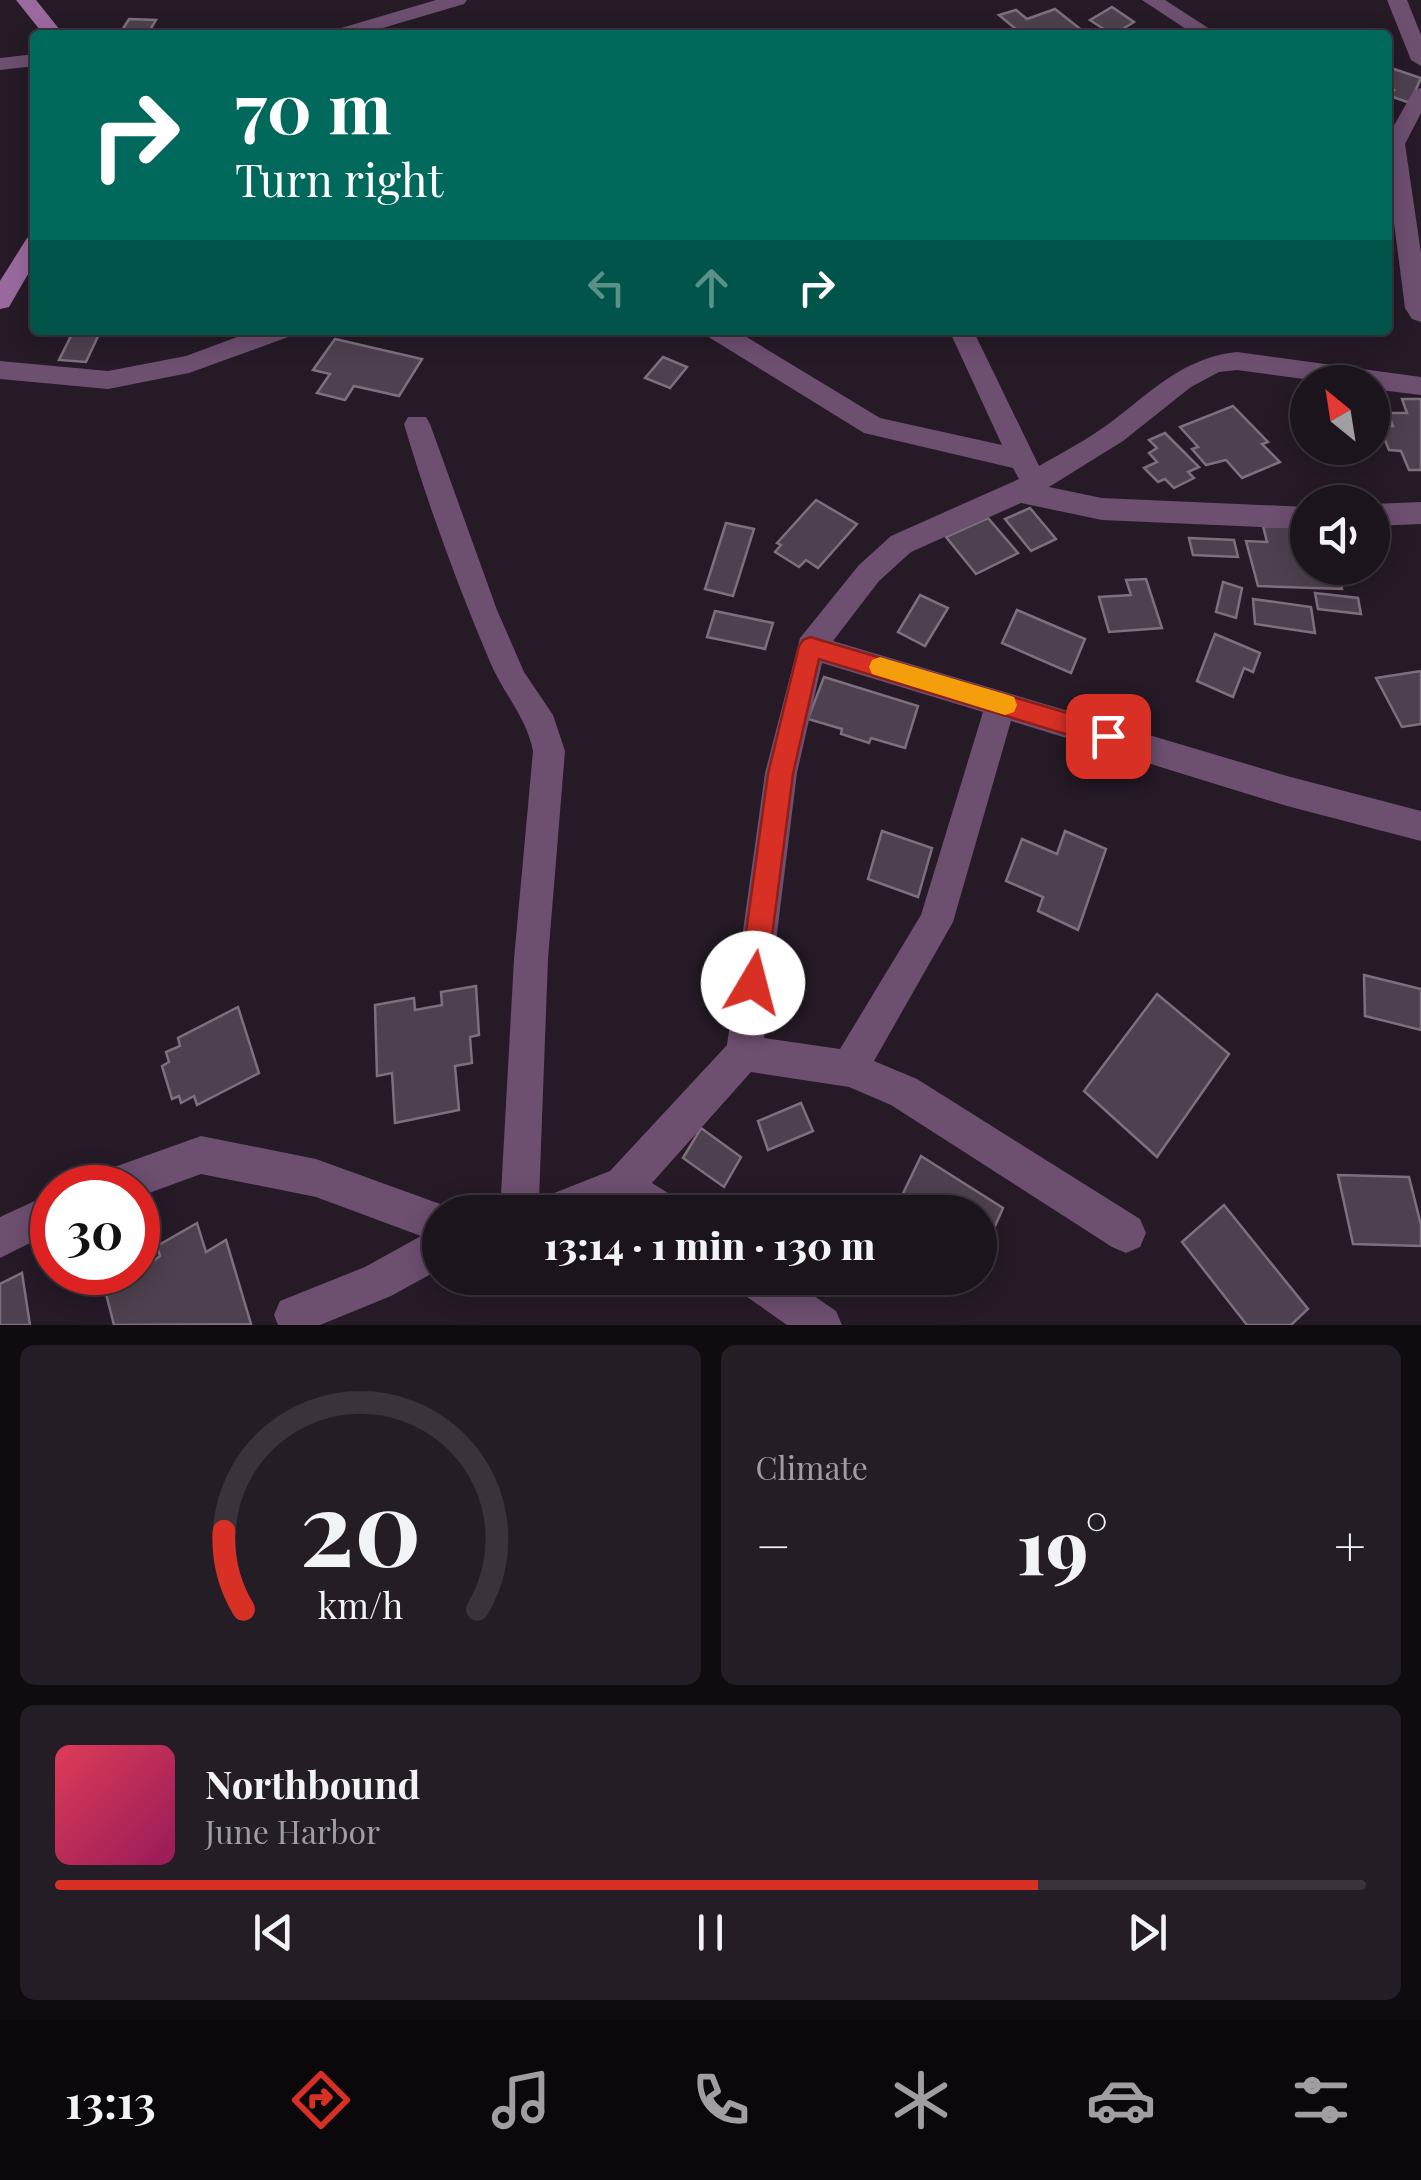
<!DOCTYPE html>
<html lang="en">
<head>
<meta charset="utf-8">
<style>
  body { margin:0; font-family:"Playfair Display",serif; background:#251d25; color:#f1f3f6; height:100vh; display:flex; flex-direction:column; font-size:38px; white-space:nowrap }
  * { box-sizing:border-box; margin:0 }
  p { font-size:32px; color:#a09ea3 }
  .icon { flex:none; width:55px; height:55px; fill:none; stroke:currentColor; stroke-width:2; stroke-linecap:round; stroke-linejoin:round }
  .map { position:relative; height:1325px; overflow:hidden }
  .panel { display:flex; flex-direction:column; gap:20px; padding:20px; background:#0f0b0f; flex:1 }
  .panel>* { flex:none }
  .guide { position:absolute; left:30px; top:30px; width:1362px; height:305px; border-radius:10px; box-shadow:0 5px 25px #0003,0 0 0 2px #3a333b; background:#00695c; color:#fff; overflow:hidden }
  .needle { width:65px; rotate:330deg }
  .tools { position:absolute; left:1290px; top:365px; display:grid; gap:20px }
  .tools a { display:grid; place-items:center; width:100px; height:100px; border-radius:50%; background:#1c141c; box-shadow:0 5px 25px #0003,0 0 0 2px #3a333b; font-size:50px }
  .speed { position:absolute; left:30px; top:1165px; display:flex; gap:20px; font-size:50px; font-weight:700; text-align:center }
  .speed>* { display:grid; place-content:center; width:130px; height:130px; border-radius:50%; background:#1c141c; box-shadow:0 5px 25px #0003,0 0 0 2px #3a333b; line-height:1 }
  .speed .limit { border:15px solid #d22; background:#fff; color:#111 }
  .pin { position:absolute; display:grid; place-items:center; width:85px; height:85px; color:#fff; margin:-42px; border-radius:20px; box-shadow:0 5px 15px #0006 }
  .me { position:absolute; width:110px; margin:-55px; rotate:8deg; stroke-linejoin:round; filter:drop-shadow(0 0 8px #0008) }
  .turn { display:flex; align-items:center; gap:35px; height:210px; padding:0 40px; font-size:45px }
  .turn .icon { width:130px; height:130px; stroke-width:2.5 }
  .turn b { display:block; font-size:70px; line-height:85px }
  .lanes { display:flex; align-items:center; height:95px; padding:0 40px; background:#0003; justify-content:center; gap:50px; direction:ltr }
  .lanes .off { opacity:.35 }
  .big { font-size:75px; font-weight:800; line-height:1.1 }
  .panel .card { flex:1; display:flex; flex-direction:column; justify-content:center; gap:15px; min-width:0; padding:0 35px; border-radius:15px; background:#251d25 }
  .panel .dial { align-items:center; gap:0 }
  .dial svg { height:260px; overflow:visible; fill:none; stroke:#3a333b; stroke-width:7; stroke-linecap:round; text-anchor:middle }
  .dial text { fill:#f1f3f6; stroke:none }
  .song { display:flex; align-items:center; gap:30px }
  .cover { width:120px; height:120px; border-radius:15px; background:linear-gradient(135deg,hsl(350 70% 55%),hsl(330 70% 35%)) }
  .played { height:10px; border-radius:5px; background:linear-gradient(90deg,#d93025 75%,#3a333b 75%) }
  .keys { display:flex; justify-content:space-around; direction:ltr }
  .heat { display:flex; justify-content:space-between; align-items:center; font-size:55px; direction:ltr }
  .panel .tiles { flex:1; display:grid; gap:20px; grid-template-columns:1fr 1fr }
  .card:last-child { grid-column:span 2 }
  .trip { position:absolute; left:422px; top:1195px; width:575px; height:100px; border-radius:50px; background:#1c141c; box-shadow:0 5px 25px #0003,0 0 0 2px #3a333b; font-weight:800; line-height:100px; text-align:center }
  .tab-bar { display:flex; height:160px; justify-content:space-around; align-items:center; background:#0b080b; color:#a09ea3 }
  .tab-bar .icon { width:70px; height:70px }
  .tab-bar .current { color:#d93025 }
  .tab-bar b { font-size:45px; color:#f1f3f6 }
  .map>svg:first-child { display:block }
</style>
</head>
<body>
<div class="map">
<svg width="1421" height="1325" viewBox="0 0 1421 1325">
  <rect width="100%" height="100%" fill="#251a26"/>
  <g fill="#4e414f" stroke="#7d6f7e" stroke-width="2.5">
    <polygon points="1112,7 1134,22 1113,35 1090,20"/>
    <polygon points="1055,9 1088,35 1023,35 999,15 1016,10 1027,19"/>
    <polygon points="129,19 156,20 147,35 119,35"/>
    <polygon points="1388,67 1421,78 1410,103 1390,96 1394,90 1388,88"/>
    <polygon points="74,330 101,330 86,362 59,360"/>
    <polygon points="335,339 422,359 399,396 354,386 345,400 317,393 330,374 313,370"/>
    <polygon points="663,357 687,367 670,388 645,378"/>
    <polygon points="1402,399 1421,399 1421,470 1409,470 1401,451 1389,450 1379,426 1393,426 1388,413 1407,413"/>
    <polygon points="1233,406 1268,442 1262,444 1280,462 1242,478 1226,460 1206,465 1192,449 1198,447 1180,427"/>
    <polygon points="1165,433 1199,467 1188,472 1194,478 1174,488 1165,479 1158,482 1144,468 1157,462 1149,453 1157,448 1149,440"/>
    <polygon points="816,500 857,524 818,568 806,560 799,567 775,552 781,545 777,543"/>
    <polygon points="1030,508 1056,539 1031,551 1005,519"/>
    <polygon points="988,518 1018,553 976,574 946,537"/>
    <polygon points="726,523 754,529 733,596 705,589"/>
    <polygon points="1263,526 1308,527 1308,568 1335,568 1342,589 1258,586 1246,541 1267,542"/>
    <polygon points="1189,538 1234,540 1238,557 1193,555"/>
    <polygon points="1146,579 1162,628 1109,632 1099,597 1131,595 1126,580"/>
    <polygon points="1223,582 1242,588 1236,618 1216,612"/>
    <polygon points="1315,593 1358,598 1361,614 1318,609"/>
    <polygon points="920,595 948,608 925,646 898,632"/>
    <polygon points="1253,599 1311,607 1315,633 1255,624"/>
    <polygon points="1017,610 1085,639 1071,673 1002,643"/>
    <polygon points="715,611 773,623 765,649 707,637"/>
    <polygon points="1215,634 1260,653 1253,672 1244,668 1233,697 1197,681"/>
    <polygon points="1421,671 1421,724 1402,727 1376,678"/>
    <polygon points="824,677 918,706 905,748 871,738 869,743 841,734 842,729 808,719"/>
    <polygon points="882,831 932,848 918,897 868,879"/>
    <polygon points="1065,831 1106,849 1078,930 1038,911 1043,897 1006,881 1022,839 1057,854"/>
    <polygon points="1364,975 1421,989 1421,1030 1365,1016"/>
    <polygon points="476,986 479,1035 470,1037 472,1063 455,1066 459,1110 395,1123 392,1073 377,1076 375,1005 414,998 415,1010 442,1005 441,992"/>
    <polygon points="1157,994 1229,1054 1157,1157 1084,1091"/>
    <polygon points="238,1007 259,1073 197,1105 194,1096 181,1103 179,1096 172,1099 162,1066 169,1062 166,1052 180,1046 178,1038"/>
    <polygon points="801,1103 813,1131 768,1150 758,1121"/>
    <polygon points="701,1128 741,1157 724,1187 683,1158"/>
    <polygon points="921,1156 1003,1208 980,1260 980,1212 894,1212"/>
    <polygon points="1338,1175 1409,1177 1421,1225 1421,1246 1353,1244"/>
    <polygon points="1224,1205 1308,1309 1291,1325 1247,1325 1182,1242"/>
    <polygon points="197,1223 206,1252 226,1240 251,1324 114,1325 102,1278 111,1272 138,1272 160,1256 157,1246"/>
    <polygon points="22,1273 30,1325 0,1325 0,1284"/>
  </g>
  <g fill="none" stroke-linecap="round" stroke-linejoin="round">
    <g fill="#6d4f70" fill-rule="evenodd">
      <polygon points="436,0 467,0 464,4 359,35 328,35 331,31"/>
      <polygon points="1142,0 1165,0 1219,35 1195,35"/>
      <polygon points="1387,0 1407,0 1421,35 1421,66 1411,60"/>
      <polygon points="35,54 35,66 0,70 0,58"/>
      <polygon points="1421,88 1421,113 1405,144 1421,253 1421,322 1412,319 1405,308 1388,176 1388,136 1414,90"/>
      <polygon points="256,330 294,330 291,336 189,373 108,389 0,379 0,361 108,371 186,356"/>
      <path d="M704,330H735L880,418L1002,445L949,330H973L1039,466C1062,453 1086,440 1107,425C1149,394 1183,357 1237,352L1421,377V395L1372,389V382H1327L1237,370L1219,372L1191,387L1123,441L1049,487L1102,498L1308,507V529L1102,520L1021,503L911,552L879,581L833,641L1287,776L1421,811V841L1287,806L1011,721L953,922L874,1061L917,1079L1140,1219L1146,1233L1140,1247L1126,1253L1112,1247L891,1105L849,1087L751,1072L652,1183L676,1198L681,1212H629L620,1207L604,1212H500L514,959L533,751C527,718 503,693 490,662C457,584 428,505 404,424L408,417H426L430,424L497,610L524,672L553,715L565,751L548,959L539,1199L610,1171L727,1045L765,773L800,638L859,565L891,536L1019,479L1013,468L864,433L707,336ZM822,663L983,712L921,915L840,1049L764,1038L797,773Z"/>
      <polygon points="1421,502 1421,524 1372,526 1372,504"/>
      <polygon points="201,1136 316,1159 454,1209 455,1212 440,1212 440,1269 391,1296 320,1325 278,1325 274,1315 280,1301 365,1267 421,1236 316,1197 201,1174 138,1197 138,1188 90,1188 95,1174"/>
      <polygon points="52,1193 52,1232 0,1258 0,1217"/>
      <polygon points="734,1278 788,1278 836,1311 842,1325 787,1325 740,1292"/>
    </g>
    <g fill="#9a6a9f" fill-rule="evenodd">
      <polygon points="16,0 36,0 64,35 44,35"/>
      <polygon points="35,235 35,262 9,307 0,309 0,281 27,238"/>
    </g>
  </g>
  <polygon fill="#d93025" stroke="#8d1f18" stroke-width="2.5" points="810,637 1108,725 1117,728 1120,736 1117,744 1108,747 819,659 793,774 766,983 762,992 753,996 743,992 739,983 768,774 799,646 803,640"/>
  <polygon fill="#f59e0b" points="880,657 1005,694 1014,697 1017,705 1014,712 1005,715 872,674 869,667 872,660"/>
</svg>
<div class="tools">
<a><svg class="needle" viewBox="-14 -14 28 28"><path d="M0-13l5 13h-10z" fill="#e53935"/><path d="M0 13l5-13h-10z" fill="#a09ea3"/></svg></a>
<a><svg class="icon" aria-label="sound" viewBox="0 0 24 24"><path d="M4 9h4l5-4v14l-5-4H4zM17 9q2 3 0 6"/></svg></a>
</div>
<div class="speed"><div class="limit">30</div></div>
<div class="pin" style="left:1108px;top:736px;background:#d93025"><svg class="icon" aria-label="arrive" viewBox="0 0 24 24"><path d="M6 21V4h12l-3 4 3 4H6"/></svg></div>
<svg class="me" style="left:753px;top:983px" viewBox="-20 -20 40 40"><circle r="19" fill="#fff"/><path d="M0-13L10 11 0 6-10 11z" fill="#d93025"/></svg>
<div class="trip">13:14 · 1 min · 130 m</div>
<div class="guide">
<div class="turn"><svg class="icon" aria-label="right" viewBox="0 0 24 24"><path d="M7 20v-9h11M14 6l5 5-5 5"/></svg><div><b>70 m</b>Turn right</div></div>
<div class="lanes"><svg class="icon off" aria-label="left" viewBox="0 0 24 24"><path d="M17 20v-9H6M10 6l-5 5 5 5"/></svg><svg class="icon off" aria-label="ahead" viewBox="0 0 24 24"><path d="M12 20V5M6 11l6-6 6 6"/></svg><svg class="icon" aria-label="right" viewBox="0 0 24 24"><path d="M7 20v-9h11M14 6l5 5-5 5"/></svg></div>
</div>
</div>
<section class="panel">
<div class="tiles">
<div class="card dial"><svg viewBox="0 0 100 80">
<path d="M14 69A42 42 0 1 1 86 69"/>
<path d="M14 69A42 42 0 0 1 8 45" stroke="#d93025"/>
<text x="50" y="56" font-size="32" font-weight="700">20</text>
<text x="50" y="72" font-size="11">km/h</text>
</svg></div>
<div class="card"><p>Climate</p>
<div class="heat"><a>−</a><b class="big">19°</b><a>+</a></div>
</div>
<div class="card">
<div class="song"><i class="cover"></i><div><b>Northbound</b><p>June Harbor</p></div></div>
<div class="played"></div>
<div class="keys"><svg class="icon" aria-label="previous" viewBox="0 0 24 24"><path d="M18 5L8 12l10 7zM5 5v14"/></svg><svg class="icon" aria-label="pause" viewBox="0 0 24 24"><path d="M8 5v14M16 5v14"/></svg><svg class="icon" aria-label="next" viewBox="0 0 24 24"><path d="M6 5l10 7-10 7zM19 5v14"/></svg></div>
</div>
</div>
</section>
<nav class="tab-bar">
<b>13:13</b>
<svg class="icon current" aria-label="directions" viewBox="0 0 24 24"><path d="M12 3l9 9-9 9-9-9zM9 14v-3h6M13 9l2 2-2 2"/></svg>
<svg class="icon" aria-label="music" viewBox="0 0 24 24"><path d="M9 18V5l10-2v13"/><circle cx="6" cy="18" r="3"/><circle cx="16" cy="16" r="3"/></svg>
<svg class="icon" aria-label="phone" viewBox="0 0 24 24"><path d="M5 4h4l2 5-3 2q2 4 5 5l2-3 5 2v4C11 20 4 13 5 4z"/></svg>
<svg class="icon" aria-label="climate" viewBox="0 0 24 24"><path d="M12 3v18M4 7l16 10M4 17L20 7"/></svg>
<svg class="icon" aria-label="car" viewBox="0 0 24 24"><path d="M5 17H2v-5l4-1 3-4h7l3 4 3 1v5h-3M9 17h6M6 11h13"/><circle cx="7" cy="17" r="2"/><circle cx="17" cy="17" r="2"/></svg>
<svg class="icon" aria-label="filters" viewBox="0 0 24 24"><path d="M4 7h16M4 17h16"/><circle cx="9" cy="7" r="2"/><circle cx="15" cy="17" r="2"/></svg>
</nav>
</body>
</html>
